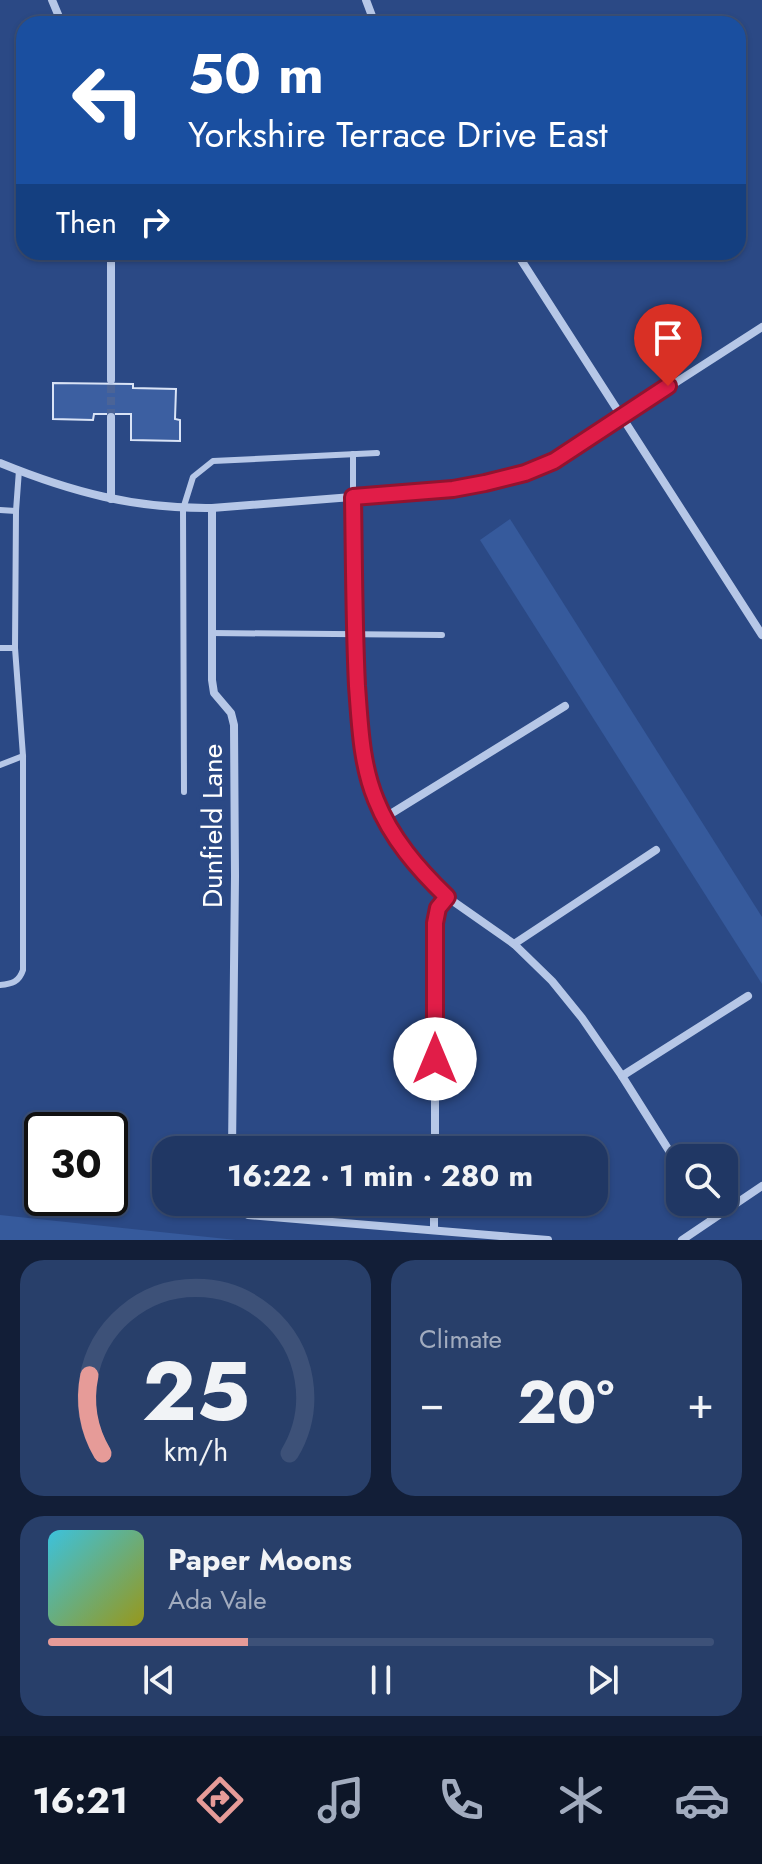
<!DOCTYPE html>
<html lang="en">
<head>
<meta charset="utf-8">
<style>
  body { margin:0; font-family:Jost,sans-serif; background:#283f6a; color:#f1f3f6; height:100vh; display:flex; flex-direction:column; font-size:30px; white-space:nowrap }
  * { box-sizing:border-box; margin:0 }
  p { font-size:26px; color:#a2acbf }
  .icon { flex:none; width:44px; height:44px; fill:none; stroke:currentColor; stroke-width:2; stroke-linecap:round; stroke-linejoin:round }
  .map { position:relative; height:1240px; overflow:hidden }
  .details { display:flex; flex-direction:column; gap:20px; padding:20px; background:#121e37; flex:1 }
  .details>* { flex:none }
  .top-card { position:absolute; left:16px; top:16px; width:730px; height:244px; border-radius:24px; box-shadow:0 2px 6px #0004,0 0 0 2px #3d5178; background:#1a4fa0; color:#fff; overflow:hidden }
  .buttons { position:absolute; left:666px; top:1144px; display:grid; gap:16px }
  .buttons a { display:grid; place-items:center; width:72px; height:72px; border-radius:16px; background:#203764; box-shadow:0 2px 6px #0004,0 0 0 2px #3d5178; font-size:40px }
  .speed { position:absolute; left:24px; top:1112px; display:flex; gap:16px; font-size:40px; font-weight:700; text-align:center }
  .speed>* { display:grid; place-content:center; width:104px; height:104px; border-radius:50%; background:#203764; box-shadow:0 2px 6px #0004,0 0 0 2px #3d5178; line-height:1 }
  .speed .limit { border:4px solid #111; border-radius:12px; background:#fff; color:#111 }
  .pin { position:absolute; display:grid; place-items:center; width:68px; height:68px; color:#fff; margin:-82px -34px; border-radius:50% 50% 50% 0; rotate:-45deg; box-shadow:0 0 8px #0007 }
  .pin .icon { rotate:45deg }
  .me { position:absolute; width:88px; margin:-44px; rotate:0deg; stroke-linejoin:round; filter:drop-shadow(0 0 6px #0008) }
  .turn { display:flex; align-items:center; gap:28px; height:168px; padding:0 40px; font-size:36px }
  .turn .icon { width:104px; height:104px; stroke-width:2.5 }
  .turn b { display:block; font-size:56px; line-height:68px }
  .then { display:flex; align-items:center; height:76px; padding:0 40px; background:#0003; gap:16px; font-size:30px }
  .big { font-size:60px; font-weight:700; line-height:1.1 }
  .details .tile { flex:1; display:flex; flex-direction:column; justify-content:center; gap:12px; min-width:0; padding:0 28px; border-radius:24px; background:#283f6a }
  .details .dial { align-items:center; gap:0 }
  .dial svg { height:208px; overflow:visible; fill:none; stroke:#3d5178; stroke-width:7; stroke-linecap:round; text-anchor:middle }
  .dial text { fill:#f1f3f6; stroke:none }
  .song { display:flex; align-items:center; gap:24px }
  .cover { width:96px; height:96px; border-radius:12px; background:linear-gradient(135deg,hsl(190 70% 55%),hsl(60 70% 35%)) }
  .played { height:8px; border-radius:4px; background:linear-gradient(90deg,#e69b98 30%,#3d5178 30%) }
  .keys { display:flex; justify-content:space-around; direction:ltr }
  .heat { display:flex; justify-content:space-between; align-items:center; font-size:44px; direction:ltr }
  .details .tiles { flex:1; display:grid; gap:20px; grid-template-columns:1fr 1fr }
  .tile:last-child { grid-column:span 2 }
  .trip { position:absolute; left:152px; top:1136px; width:456px; height:80px; border-radius:24px; background:#203764; box-shadow:0 2px 6px #0004,0 0 0 2px #3d5178; font-weight:700; line-height:80px; text-align:center }
  .tab-bar { display:flex; height:128px; justify-content:space-around; align-items:center; background:#0d1628; color:#a2acbf }
  .tab-bar .icon { width:56px; height:56px }
  .tab-bar .active { color:#e69b98 }
  .tab-bar b { font-size:36px; color:#f1f3f6 }
  .map>svg:first-child { display:block }
</style>
</head>
<body>
<div class="map">
<svg width="762" height="1240" viewBox="0 0 762 1240">
  <rect width="100%" height="100%" fill="#2b4985"/>
  <g fill="#365a9c">
    <polygon points="510,519 762,917 762,984 480,540"/>
    <polygon points="0,1215 236,1240 0,1240"/>
  </g>
  <polygon fill="#3c5fa1" stroke="#d9e3f6" stroke-width="2" points="53,383 133,384 133,388 176,389 175,419 180,420 180,441 131,440 131,414 94,414 93,420 53,419"/>
  <g fill="none" stroke-linecap="round" stroke-linejoin="round">
    <polyline stroke="#4b6497" stroke-width="8" stroke-dasharray="8 4" stroke-linecap="butt" points="111,417 111,380"/>
    <g stroke="#b6c7e7" stroke-width="6">
      <polyline points="353,454 353,497"/>
      <polyline points="0,510 16,511"/>
      <polyline points="211,633 442,635"/>
      <polyline points="0,648 15,648"/>
      <polyline points="0,765 23,756"/>
      <polyline points="184,792 183,509 193,477 213,461 377,453"/>
      <path d="M0,985C12,984 19,982 23,970V756L15,648L16,511L19,470"/>
    </g>
    <g stroke="#b6c7e7" stroke-width="8">
      <polyline points="52,0 62,24"/>
      <polyline points="366,0 375,24"/>
      <polyline points="516,252 762,635"/>
      <polyline points="111,380 111,252"/>
      <path d="M0,463C71,492 135,509 212,508L453,489C488,482 521,474 554,461L762,327"/>
      <polyline points="353,497 355,635 360,725 365,762 375,798 384,818 401,846 421,872 447,897 514,944 552,981 582,1018 622,1076 680,1168"/>
      <polyline points="111,499 111,417"/>
      <polyline points="212,508 212,680 214,693 231,713 234,725 235,876 232,1150"/>
      <polyline points="384,818 565,706"/>
      <polyline points="514,944 656,850"/>
      <polyline points="622,1076 748,996"/>
      <polyline points="435,1150 435,923 438,908 447,897"/>
      <polyline points="234,1202 242,1212 248,1215 548,1240"/>
      <polyline points="702,1202 712,1219"/>
      <polyline points="434,1230 434,1202"/>
      <polyline points="682,1240 762,1186"/>
    </g>
  </g>
  <g fill="none" stroke-linecap="round" stroke-linejoin="round">
    <g stroke="#92132f" stroke-width="20">
      <path id="route" d="M435,1059V923L438,908L447,897C418,869 391,838 376,800C361,764 360,724 357,686C354,623 354,560 353,497L453,489L485,483L525,473L554,461L668,386"/>
    </g>
    <use href="#route" stroke="#e11d48" stroke-width="14"/>
  </g>
  <g text-anchor="middle" stroke-width="8" stroke-linejoin="round" paint-order="stroke">
    <g font-size="28" fill="#fff" stroke="#2b4985">
      <text transform="translate(212 826) rotate(-90)" y="10">Dunfield Lane</text>
    </g>
  </g>
</svg>
<div class="buttons">
<a><svg class="icon" aria-label="search" viewBox="0 0 24 24"><circle cx="10" cy="10" r="6"/><path d="M15 15l6 6"/></svg></a>
</div>
<div class="speed"><div class="limit">30</div></div>
<div class="pin" style="left:668px;top:386px;background:#d93025"><svg class="icon" aria-label="arrive" viewBox="0 0 24 24"><path d="M6 21V4h12l-3 4 3 4H6"/></svg></div>
<svg class="me" style="left:435px;top:1059px" viewBox="-20 -20 40 40"><circle r="19" fill="#fff"/><path d="M0-13L10 11 0 6-10 11z" fill="#e11d48"/></svg>
<div class="trip">16:22 · 1 min · 280 m</div>
<div class="top-card">
<div class="turn"><svg class="icon" aria-label="left" viewBox="0 0 24 24"><path d="M17 20v-9H6M10 6l-5 5 5 5"/></svg><div><b>50 m</b>Yorkshire Terrace Drive East</div></div>
<div class="then">Then<svg class="icon" aria-label="right" viewBox="0 0 24 24"><path d="M7 20v-9h11M14 6l5 5-5 5"/></svg></div>
</div>
</div>
<section class="details">
<div class="tiles">
<div class="tile dial"><svg viewBox="0 0 100 80">
<path d="M14 69A42 42 0 1 1 86 69"/>
<path d="M14 69A42 42 0 0 1 9 39" stroke="#e69b98"/>
<text x="50" y="56" font-size="32" font-weight="700">25</text>
<text x="50" y="72" font-size="11">km/h</text>
</svg></div>
<div class="tile"><p>Climate</p>
<div class="heat"><a>−</a><b class="big">20°</b><a>+</a></div>
</div>
<div class="tile">
<div class="song"><i class="cover"></i><div><b>Paper Moons</b><p>Ada Vale</p></div></div>
<div class="played"></div>
<div class="keys"><svg class="icon" aria-label="previous" viewBox="0 0 24 24"><path d="M18 5L8 12l10 7zM5 5v14"/></svg><svg class="icon" aria-label="pause" viewBox="0 0 24 24"><path d="M8 5v14M16 5v14"/></svg><svg class="icon" aria-label="next" viewBox="0 0 24 24"><path d="M6 5l10 7-10 7zM19 5v14"/></svg></div>
</div>
</div>
</section>
<nav class="tab-bar">
<b>16:21</b>
<svg class="icon active" aria-label="directions" viewBox="0 0 24 24"><path d="M12 3l9 9-9 9-9-9zM9 14v-3h6M13 9l2 2-2 2"/></svg>
<svg class="icon" aria-label="music" viewBox="0 0 24 24"><path d="M9 18V5l10-2v13"/><circle cx="6" cy="18" r="3"/><circle cx="16" cy="16" r="3"/></svg>
<svg class="icon" aria-label="phone" viewBox="0 0 24 24"><path d="M5 4h4l2 5-3 2q2 4 5 5l2-3 5 2v4C11 20 4 13 5 4z"/></svg>
<svg class="icon" aria-label="climate" viewBox="0 0 24 24"><path d="M12 3v18M4 7l16 10M4 17L20 7"/></svg>
<svg class="icon" aria-label="car" viewBox="0 0 24 24"><path d="M5 17H2v-5l4-1 3-4h7l3 4 3 1v5h-3M9 17h6M6 11h13"/><circle cx="7" cy="17" r="2"/><circle cx="17" cy="17" r="2"/></svg>
</nav>
</body>
</html>
